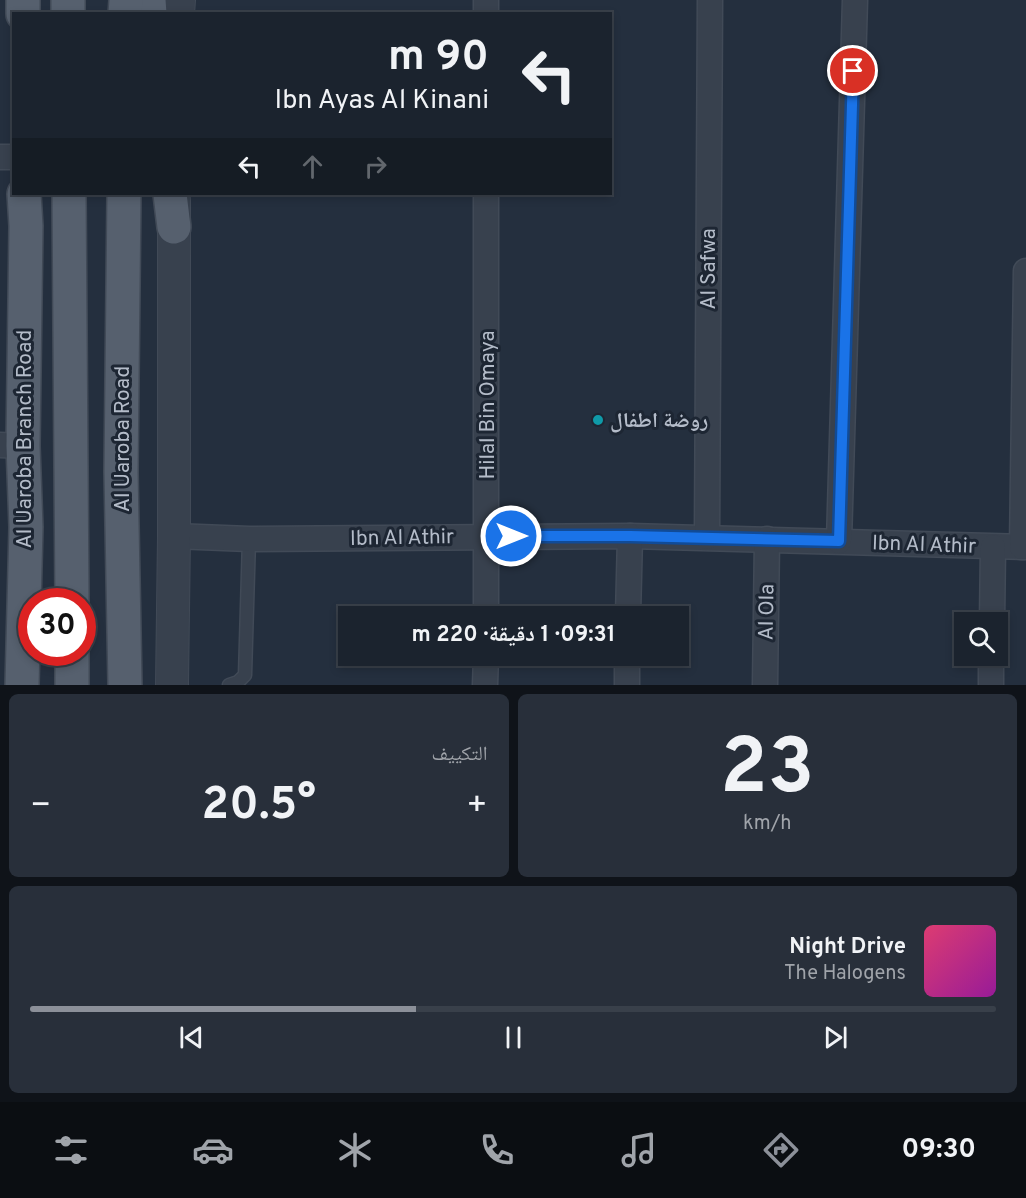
<!DOCTYPE html>
<html lang="ar">
<head>
<meta charset="utf-8">
<style>
  body { margin:0; font-family:Overpass,"Noto Naskh Arabic",sans-serif; background:#282f3a; color:#f1f3f6; direction:rtl; height:100vh; display:flex; flex-direction:column; font-size:22px; white-space:nowrap }
  * { box-sizing:border-box; margin:0 }
  p { font-size:20px; color:#a0a4aa }
  .icon { flex:none; width:33px; height:33px; fill:none; stroke:currentColor; stroke-width:2; stroke-linecap:round; stroke-linejoin:round }
  .map { position:relative; height:685px; overflow:hidden; direction:ltr }
  .panel { display:flex; flex-direction:column; gap:9px; padding:9px; background:#0f1319; flex:1 }
  .panel>* { flex:none }
  .top-card { position:absolute; left:12px; top:12px; width:600px; height:183px; border-radius:0px; box-shadow:0 3px 9px #0003,0 0 0 2px #39404a; direction:rtl; background:#1b232e; color:#f1f3f6; overflow:hidden }
  .tools { position:absolute; left:954px; top:612px; display:grid; gap:12px }
  .tools a { display:grid; place-items:center; width:54px; height:54px; border-radius:0px; background:#1b232e; box-shadow:0 3px 9px #0003,0 0 0 2px #39404a; font-size:30px }
  .speed { position:absolute; left:18px; top:588px; display:flex; gap:12px; font-size:30px; font-weight:700; text-align:center }
  .speed>* { display:grid; place-content:center; width:78px; height:78px; border-radius:50%; background:#1b232e; box-shadow:0 3px 9px #0003,0 0 0 2px #39404a; line-height:1 }
  .speed .limit { border:9px solid #d22; background:#fff; color:#111 }
  .pin { position:absolute; display:grid; place-items:center; width:51px; height:51px; color:#fff; margin:-26px; border:3px solid #fff; border-radius:50%; box-shadow:0 2px 6px #0007 }
  .me { position:absolute; width:66px; margin:-33px; rotate:90deg; stroke-linejoin:round; filter:drop-shadow(0 0 4px #0008) }
  .turn { display:flex; align-items:center; gap:21px; height:126px; padding:0 24px; font-size:27px }
  .turn .icon { width:78px; height:78px; stroke-width:2.5 }
  .turn b { display:block; font-size:42px; line-height:51px }
  .lanes { display:flex; align-items:center; height:57px; padding:0 24px; background:#0003; justify-content:center; gap:30px; direction:ltr }
  .lanes .off { opacity:.35 }
  .big { font-size:45px; font-weight:700; line-height:1.1 }
  .panel .widget { flex:1; display:flex; flex-direction:column; justify-content:center; gap:9px; min-width:0; padding:0 21px; border-radius:9px; background:#282f3a }
  .panel .dial { align-items:center; gap:0 }
  .dial b { font-size:78px; line-height:1 }
  .song { display:flex; align-items:center; gap:18px }
  .cover { width:72px; height:72px; border-radius:9px; background:linear-gradient(135deg,hsl(340 70% 55%),hsl(300 70% 35%)) }
  .played { height:6px; border-radius:3px; background:linear-gradient(90deg,#8c9099 40%,#39404a 40%) }
  .keys { display:flex; justify-content:space-around; direction:ltr }
  .heat { display:flex; justify-content:space-between; align-items:center; font-size:33px; direction:ltr }
  .panel .tiles { flex:1; display:grid; gap:9px; grid-template-columns:1fr 1fr }
  .widget:last-child { grid-column:span 2 }
  .trip { position:absolute; left:338px; top:606px; width:351px; height:60px; border-radius:0px; background:#1b232e; box-shadow:0 3px 9px #0003,0 0 0 2px #39404a; font-weight:700; line-height:60px; text-align:center; direction:rtl }
  .menu { display:flex; height:96px; justify-content:space-around; align-items:center; background:#0b0e12; color:#a0a4aa }
  .menu .icon { width:42px; height:42px }
  .menu .active { color:#8c9099 }
  .menu b { font-size:27px; color:#f1f3f6 }
  .map>svg:first-child { display:block }
</style>
</head>
<body>
<div class="map">
<svg width="1026" height="685" viewBox="0 0 1026 685">
  <rect width="100%" height="100%" fill="#242f3e"/>
  <g fill="none" stroke-linecap="round" stroke-linejoin="round">
    <g stroke="#414a57" stroke-width="15">
      <polyline id="service" points="229,685 238,682 245,675 249,539"/>
    </g>
    <g stroke="#414a57" stroke-width="27">
      <g id="minor">
        <polyline points="486,0 486,14"/>
        <polyline points="0,157 14,157"/>
        <polyline points="0,445 23,446"/>
        <polyline points="174,536 249,539 630,536 1026,547"/>
        <polyline points="707,537 710,0"/>
        <polyline points="839,541 855,0"/>
        <polyline points="1022,547 1026,271"/>
        <polyline points="486,616 486,194"/>
        <polyline points="628,616 630,536"/>
        <polyline points="992,622 993,547"/>
        <polyline points="485,685 486,656"/>
        <polyline points="627,685 627,656"/>
        <polyline points="765,685 767,539"/>
        <polyline points="991,685 991,656"/>
      </g>
    </g>
    <g stroke="#414a57" stroke-width="34">
      <g id="tertiary">
        <polyline points="178,14 179,0"/>
        <polyline points="172,685 174,536 174,200"/>
      </g>
    </g>
    <g stroke="#414a57" stroke-width="36">
      <g id="primary">
        <polyline points="68,0 68,14"/>
        <polyline points="149,0 150,14"/>
        <polyline points="23,14 23,0"/>
        <polyline points="125,14 126,0"/>
        <polyline points="69,194 72,602"/>
        <polyline points="124,194 121,472 125,685"/>
        <polyline points="170,194 174,227"/>
        <polyline points="72,652 72,685"/>
        <polyline points="22,685 26,527 23,446 26,226 24,194"/>
      </g>
    </g>
    <use href="#service" stroke="#38414e" stroke-width="12"/>
    <use href="#minor" stroke="#38414e" stroke-width="24"/>
    <use href="#tertiary" stroke="#38414e" stroke-width="32"/>
    <use href="#primary" stroke="#56606e" stroke-width="33"/>
  </g>
  <g fill="none" stroke-linecap="round" stroke-linejoin="round">
    <g stroke="#114b97" stroke-width="15">
      <polyline id="route" points="511,536 630,536 839,541 853,71"/>
    </g>
    <use href="#route" stroke="#1a73e8" stroke-width="10"/>
  </g>
  <circle fill="#0f9aa8" stroke="#1d2633" stroke-width="2" cx="598" cy="420" r="6"/>
  <g text-anchor="middle" stroke-width="6" stroke-linejoin="round" paint-order="stroke">
    <g font-size="21" fill="#b4bcc9" stroke="#1d2633">
      <text transform="translate(708 269) rotate(-90)" y="7">Al Safwa</text>
      <text transform="translate(487 405) rotate(-90)" y="7">Hilal Bin Omaya</text>
      <text transform="translate(24 439) rotate(-90)" y="7">Al Uaroba Branch Road</text>
      <text transform="translate(122 439) rotate(-90)" y="7">Al Uaroba Road</text>
      <text transform="translate(402 537) rotate(-1)" y="7">Ibn Al Athir</text>
      <text transform="translate(924 544) rotate(2)" y="7">Ibn Al Athir</text>
      <text transform="translate(766 612) rotate(-89)" y="7">Al Ola</text>
    </g>
    <g font-size="21" font-weight="bold" fill="#b4bcc9" stroke="#1d2633" text-anchor="start">
      <text x="610" y="427">روضة اطفال</text>
    </g>
  </g>
</svg>
<div class="tools">
<a><svg class="icon" aria-label="search" viewBox="0 0 24 24"><circle cx="10" cy="10" r="6"/><path d="M15 15l6 6"/></svg></a>
</div>
<div class="speed"><div class="limit">30</div></div>
<div class="pin" style="left:853px;top:71px;background:#d93025"><svg class="icon" aria-label="arrive" viewBox="0 0 24 24"><path d="M6 21V4h12l-3 4 3 4H6"/></svg></div>
<svg class="me" style="left:511px;top:536px" viewBox="-20 -20 40 40"><circle r="17" fill="#1a73e8" stroke="#fff" stroke-width="3"/><path d="M0-11L8 9 0 5-8 9z" fill="#fff"/></svg>
<div class="trip">09:31 · 1 دقيقة · 220 m</div>
<div class="top-card">
<div class="turn"><svg class="icon" aria-label="left" viewBox="0 0 24 24"><path d="M17 20v-9H6M10 6l-5 5 5 5"/></svg><div><b>90 m</b>Ibn Ayas Al Kinani</div></div>
<div class="lanes"><svg class="icon" aria-label="left" viewBox="0 0 24 24"><path d="M17 20v-9H6M10 6l-5 5 5 5"/></svg><svg class="icon off" aria-label="ahead" viewBox="0 0 24 24"><path d="M12 20V5M6 11l6-6 6 6"/></svg><svg class="icon off" aria-label="right" viewBox="0 0 24 24"><path d="M7 20v-9h11M14 6l5 5-5 5"/></svg></div>
</div>
</div>
<section class="panel">
<div class="tiles">
<div class="widget dial"><b>23</b><p>km/h</p></div>
<div class="widget"><p>التكييف</p>
<div class="heat"><a>−</a><b class="big">20.5°</b><a>+</a></div>
</div>
<div class="widget">
<div class="song"><i class="cover"></i><div><b>Night Drive</b><p>The Halogens</p></div></div>
<div class="played"></div>
<div class="keys"><svg class="icon" aria-label="previous" viewBox="0 0 24 24"><path d="M18 5L8 12l10 7zM5 5v14"/></svg><svg class="icon" aria-label="pause" viewBox="0 0 24 24"><path d="M8 5v14M16 5v14"/></svg><svg class="icon" aria-label="next" viewBox="0 0 24 24"><path d="M6 5l10 7-10 7zM19 5v14"/></svg></div>
</div>
</div>
</section>
<nav class="menu">
<b>09:30</b>
<svg class="icon active" aria-label="directions" viewBox="0 0 24 24"><path d="M12 3l9 9-9 9-9-9zM9 14v-3h6M13 9l2 2-2 2"/></svg>
<svg class="icon" aria-label="music" viewBox="0 0 24 24"><path d="M9 18V5l10-2v13"/><circle cx="6" cy="18" r="3"/><circle cx="16" cy="16" r="3"/></svg>
<svg class="icon" aria-label="phone" viewBox="0 0 24 24"><path d="M5 4h4l2 5-3 2q2 4 5 5l2-3 5 2v4C11 20 4 13 5 4z"/></svg>
<svg class="icon" aria-label="climate" viewBox="0 0 24 24"><path d="M12 3v18M4 7l16 10M4 17L20 7"/></svg>
<svg class="icon" aria-label="car" viewBox="0 0 24 24"><path d="M5 17H2v-5l4-1 3-4h7l3 4 3 1v5h-3M9 17h6M6 11h13"/><circle cx="7" cy="17" r="2"/><circle cx="17" cy="17" r="2"/></svg>
<svg class="icon" aria-label="filters" viewBox="0 0 24 24"><path d="M4 7h16M4 17h16"/><circle cx="9" cy="7" r="2"/><circle cx="15" cy="17" r="2"/></svg>
</nav>
</body>
</html>
